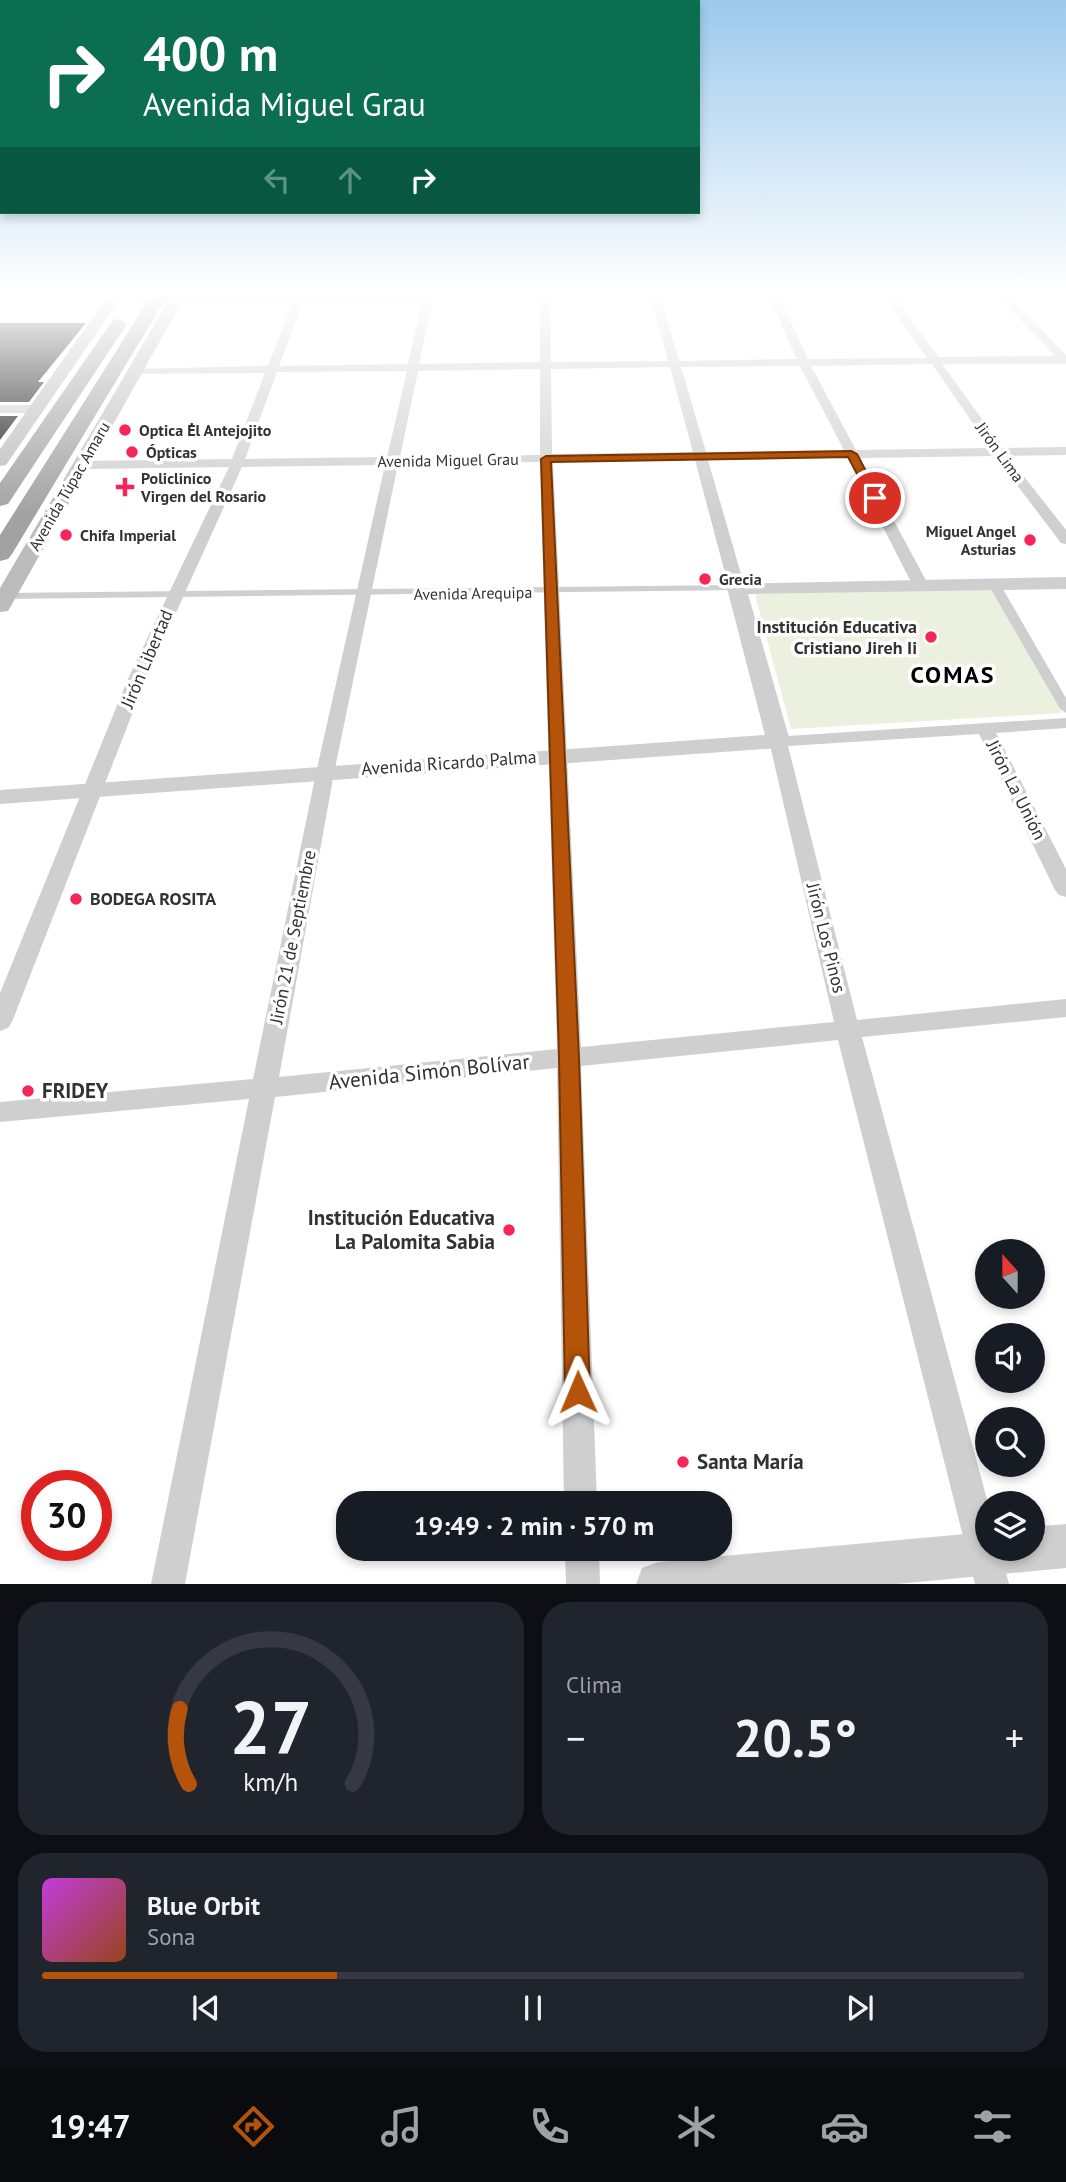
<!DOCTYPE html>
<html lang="es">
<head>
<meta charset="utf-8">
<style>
  body { margin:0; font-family:"PT Sans",sans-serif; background:#20242c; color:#f1f3f6; height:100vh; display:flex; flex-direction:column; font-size:26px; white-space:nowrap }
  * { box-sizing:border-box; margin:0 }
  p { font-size:23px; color:#9ea1a6 }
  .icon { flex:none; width:38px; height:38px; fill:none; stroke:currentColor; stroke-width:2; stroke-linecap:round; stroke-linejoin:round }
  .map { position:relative; height:1584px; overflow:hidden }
  .sheet { display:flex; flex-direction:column; gap:18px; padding:18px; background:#0d0f14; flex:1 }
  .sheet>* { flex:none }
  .hud { position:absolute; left:0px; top:0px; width:700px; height:214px; box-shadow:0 4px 10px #0003; background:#0b6e4f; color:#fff; overflow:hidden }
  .needle { width:46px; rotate:339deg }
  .controls { position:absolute; left:975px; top:1239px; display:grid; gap:14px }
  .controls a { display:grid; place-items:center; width:70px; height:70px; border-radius:50%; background:#171b24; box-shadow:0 4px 10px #0003; font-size:35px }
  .speed { position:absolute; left:21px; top:1470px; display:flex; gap:14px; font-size:35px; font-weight:700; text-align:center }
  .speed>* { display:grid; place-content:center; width:91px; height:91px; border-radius:50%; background:#171b24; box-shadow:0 4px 10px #0003; line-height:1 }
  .speed .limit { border:10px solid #d22; background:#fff; color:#111 }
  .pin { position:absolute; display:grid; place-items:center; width:60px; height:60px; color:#fff; margin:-30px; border:4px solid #fff; border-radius:50%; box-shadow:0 2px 7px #0007 }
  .me { position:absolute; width:77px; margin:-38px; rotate:359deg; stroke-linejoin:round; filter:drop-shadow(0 0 5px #0008) }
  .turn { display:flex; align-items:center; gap:24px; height:147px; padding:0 28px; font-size:32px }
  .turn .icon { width:91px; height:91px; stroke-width:2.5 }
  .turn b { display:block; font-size:49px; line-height:60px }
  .lanes { display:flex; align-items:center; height:66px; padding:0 28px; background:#0003; justify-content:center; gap:35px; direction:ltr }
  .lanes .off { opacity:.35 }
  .big { font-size:52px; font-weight:800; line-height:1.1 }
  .sheet .tile { flex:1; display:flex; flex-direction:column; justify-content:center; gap:10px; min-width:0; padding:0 24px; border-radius:28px; background:#20242c }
  .sheet .dial { align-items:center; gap:0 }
  .dial svg { height:182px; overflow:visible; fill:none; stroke:#363941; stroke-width:7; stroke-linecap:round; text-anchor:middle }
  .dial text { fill:#f1f3f6; stroke:none }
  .song { display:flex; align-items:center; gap:21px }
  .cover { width:84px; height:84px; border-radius:10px; background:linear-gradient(135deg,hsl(290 70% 55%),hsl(20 70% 35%)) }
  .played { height:7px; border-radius:4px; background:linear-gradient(90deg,#b45309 30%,#363941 30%) }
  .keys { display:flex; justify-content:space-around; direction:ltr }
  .heat { display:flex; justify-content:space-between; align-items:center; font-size:38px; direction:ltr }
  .sheet .tiles { flex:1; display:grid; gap:18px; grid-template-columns:1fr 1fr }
  .tile:last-child { grid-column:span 2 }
  .trip { position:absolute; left:336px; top:1491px; width:396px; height:70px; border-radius:28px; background:#171b24; box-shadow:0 4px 10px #0003; font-weight:800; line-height:70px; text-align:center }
  .tab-bar { display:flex; height:112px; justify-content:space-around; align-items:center; background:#090b0e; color:#9ea1a6 }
  .tab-bar .icon { width:49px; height:49px }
  .tab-bar .on { color:#b45309 }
  .tab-bar b { font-size:32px; color:#f1f3f6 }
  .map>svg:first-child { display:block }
</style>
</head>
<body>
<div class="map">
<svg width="1066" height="1584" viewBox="0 0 1066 1584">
  <rect width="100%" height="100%" fill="#fff"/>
  <polygon fill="#ebf0df" points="993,589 1062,713 791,729 755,594"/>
  <g fill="#191919">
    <polygon points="0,323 86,323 38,382 44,382 29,402 0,402"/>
    <polygon points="0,416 18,416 0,440"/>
  </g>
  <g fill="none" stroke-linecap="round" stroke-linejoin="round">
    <g fill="#cfcfcf" fill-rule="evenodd">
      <polygon points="994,581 1000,584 1066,698 1066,713 1060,709 988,584"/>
      <polygon points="737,585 741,586 741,590 5,599 0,597 1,594 5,593"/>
    </g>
    <g fill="#cfcfcf" fill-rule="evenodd">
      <path d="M424,293H434L419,364L540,362V293H550L551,362L668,361L650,293H660L679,361L797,359L767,293H777L808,359L927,358L882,293H892L938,357L1055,356L995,293H1005L1066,355V364H942L1003,448L1066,447V455L1008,456L1066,530V544L1061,543L995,456L860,458L929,586L921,591L913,586L848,458L708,460L745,588L737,593L729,588L695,460L553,462L581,1047L834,1022L769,741L772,737L1066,718V728L996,733L1066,869V897L1059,895L1055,890L979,734L788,746L857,1020L1066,999V1017L862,1037L988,1503L987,1549H1000L1009,1584H975L838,1040L581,1066L597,1503H564L557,1068L275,1097L185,1584H151L249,1099L0,1122V1102L253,1079L316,773L385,465L242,467L145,681L12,1022L8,1028L0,1031V993L127,681L229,467L82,469L76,465L82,461L232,459L265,373L135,374L131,373V369L268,366L294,298L299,295L304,298L279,366L408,364ZM932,364L990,448L856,450L811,366ZM800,366L844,450L706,452L681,367ZM670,367L693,452L552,454L551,369ZM540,369V455L400,457L418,371ZM407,371L387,457L245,459L277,372ZM540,462L557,1049L279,1077L334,773L398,464Z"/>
      <polygon points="0,405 36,405 42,409 36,413 0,413"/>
      <polygon points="565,1549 599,1549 600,1584 566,1584"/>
    </g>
    <g fill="#cfcfcf" fill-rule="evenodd">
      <polygon points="404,293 696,293 690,297 137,304 131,300 137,296"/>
      <polygon points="1066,577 1066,589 748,594 790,741 786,746 778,748 0,804 0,790 765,735 727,588 730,584"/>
      <polygon points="1066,1524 1066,1568 897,1584 636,1584 642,1568 658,1562 987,1532 987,1549 1032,1549 1032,1527"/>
    </g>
    <g fill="#bcbcbc" fill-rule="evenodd">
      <polygon points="110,293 124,293 6,465 0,466 0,449"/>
      <polygon points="173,293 187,293 11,606 8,611 0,612 0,588"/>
    </g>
    <g fill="#a2a2a2" fill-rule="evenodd">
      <polygon points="153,293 169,293 12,554 8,559 0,561 0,535"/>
      <polygon points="119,319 127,324 8,504 0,506 0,483 113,320"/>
    </g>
  </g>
  <linearGradient id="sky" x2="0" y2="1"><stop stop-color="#9cc9ec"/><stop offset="0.57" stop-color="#fff"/><stop offset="1" stop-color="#fff" stop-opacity="0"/></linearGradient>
  <rect width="1066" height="515" fill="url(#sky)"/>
  <polygon fill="#b45309" stroke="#753606" stroke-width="2" points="851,451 857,454 880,498 879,500 871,500 848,457 551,462 579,1058 590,1392 587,1401 578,1404 569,1401 565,1392 559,1058 541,459 546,456"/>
  <g fill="#f72659" stroke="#fff" stroke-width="2.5">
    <circle cx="125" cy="430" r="7"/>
    <circle cx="132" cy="452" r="7"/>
    <path d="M121.5 476.5h7v7h7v7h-7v7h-7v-7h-7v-7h7z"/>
    <circle cx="66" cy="535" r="7"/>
    <circle cx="1030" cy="540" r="7"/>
    <circle cx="705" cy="579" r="7"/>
    <circle cx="931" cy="637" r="7"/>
    <circle cx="76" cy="899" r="7"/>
    <circle cx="28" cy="1091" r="7"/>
    <circle cx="509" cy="1230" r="7"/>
    <circle cx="683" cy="1462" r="7"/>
  </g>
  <g text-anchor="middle" stroke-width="7" stroke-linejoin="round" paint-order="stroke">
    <g font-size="16" font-weight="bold" fill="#323232" stroke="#fff" text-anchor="start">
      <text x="139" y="436">Optica Ėl Antejojito</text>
      <text x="146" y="458">Ópticas</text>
      <text x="141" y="484">Policlinico<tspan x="141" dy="18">Virgen del Rosario</tspan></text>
      <text x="1016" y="537" text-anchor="end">Miguel Angel<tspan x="1016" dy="18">Asturias</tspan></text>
      <text x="80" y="541">Chifa Imperial</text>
      <text x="719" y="585">Grecia</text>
    </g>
    <g font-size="16" fill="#323232" stroke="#fff">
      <text transform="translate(1000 452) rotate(54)" y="6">Jirón Lima</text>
      <text transform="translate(448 460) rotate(-1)" y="6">Avenida Miguel Grau</text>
      <text transform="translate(69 486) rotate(-60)" y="6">Avenida Túpac Amaru</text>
      <text transform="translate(473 593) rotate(-1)" y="6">Avenida Arequipa</text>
    </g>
    <g font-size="18" font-weight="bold" fill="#323232" stroke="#fff" text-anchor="end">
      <text x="917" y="633">Institución Educativa<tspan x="917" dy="21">Cristiano Jireh Ii</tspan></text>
      <text x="90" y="905" text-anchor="start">BODEGA ROSITA</text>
    </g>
    <g font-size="18" fill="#323232" stroke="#fff">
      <text transform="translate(147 659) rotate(-67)" y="6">Jirón Libertad</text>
      <text transform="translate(449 763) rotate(-4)" y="6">Avenida Ricardo Palma</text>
      <text transform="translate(1016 790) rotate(63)" y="6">Jirón La Unión</text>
      <text transform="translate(293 937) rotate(-79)" y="6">Jirón 21 de Septiembre</text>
      <text transform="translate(826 938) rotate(76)" y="6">Jirón Los Pinos</text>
    </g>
    <g font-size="21" fill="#323232" stroke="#fff">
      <text transform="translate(429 1072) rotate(-6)" y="7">Avenida Simón Bolívar</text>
    </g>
    <g font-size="21" font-weight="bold" fill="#323232" stroke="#fff" text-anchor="start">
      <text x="42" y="1098">FRIDEY</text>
      <text x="495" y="1225" text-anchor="end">Institución Educativa<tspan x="495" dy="24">La Palomita Sabia</tspan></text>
      <text x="697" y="1469">Santa María</text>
    </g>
    <g font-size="24" font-weight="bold" letter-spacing="2" fill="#000" stroke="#fff">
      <text x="953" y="683">COMAS</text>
    </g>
  </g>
</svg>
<div class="controls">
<a><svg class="needle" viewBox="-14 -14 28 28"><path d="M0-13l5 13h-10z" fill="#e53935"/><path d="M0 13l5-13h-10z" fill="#9ea1a6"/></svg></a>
<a><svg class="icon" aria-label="sound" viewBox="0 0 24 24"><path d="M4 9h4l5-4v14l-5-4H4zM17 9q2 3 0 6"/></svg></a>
<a><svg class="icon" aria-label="search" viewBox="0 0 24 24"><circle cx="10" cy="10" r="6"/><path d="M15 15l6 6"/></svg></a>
<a><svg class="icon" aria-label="layers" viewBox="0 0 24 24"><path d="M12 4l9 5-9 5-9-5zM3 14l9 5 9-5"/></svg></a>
</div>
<div class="speed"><div class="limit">30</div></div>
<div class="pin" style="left:875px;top:498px;background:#d93025"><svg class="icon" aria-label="arrive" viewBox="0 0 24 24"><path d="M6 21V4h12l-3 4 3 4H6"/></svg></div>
<svg class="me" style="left:578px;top:1392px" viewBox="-20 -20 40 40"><path d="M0-17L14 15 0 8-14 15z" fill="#b45309" stroke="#fff" stroke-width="4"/></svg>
<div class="trip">19:49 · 2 min · 570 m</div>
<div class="hud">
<div class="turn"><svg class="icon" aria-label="right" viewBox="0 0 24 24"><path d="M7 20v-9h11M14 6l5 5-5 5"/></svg><div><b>400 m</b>Avenida Miguel Grau</div></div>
<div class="lanes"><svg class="icon off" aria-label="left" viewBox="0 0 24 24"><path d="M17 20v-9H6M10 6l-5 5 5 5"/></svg><svg class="icon off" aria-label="ahead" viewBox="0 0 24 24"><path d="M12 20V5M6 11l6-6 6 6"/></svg><svg class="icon" aria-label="right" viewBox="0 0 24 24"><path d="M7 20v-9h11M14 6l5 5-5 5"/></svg></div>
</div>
</div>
<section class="sheet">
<div class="tiles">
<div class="tile dial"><svg viewBox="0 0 100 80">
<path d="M14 69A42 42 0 1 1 86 69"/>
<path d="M14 69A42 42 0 0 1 10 36" stroke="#b45309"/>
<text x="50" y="56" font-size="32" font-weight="700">27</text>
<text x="50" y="72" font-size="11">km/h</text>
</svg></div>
<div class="tile"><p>Clima</p>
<div class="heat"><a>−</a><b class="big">20.5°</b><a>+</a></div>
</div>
<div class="tile">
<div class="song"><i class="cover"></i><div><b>Blue Orbit</b><p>Sona</p></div></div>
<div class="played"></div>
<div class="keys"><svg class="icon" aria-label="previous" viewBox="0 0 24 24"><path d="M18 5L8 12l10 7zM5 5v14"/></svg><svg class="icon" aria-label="pause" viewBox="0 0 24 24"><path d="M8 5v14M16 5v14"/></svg><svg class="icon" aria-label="next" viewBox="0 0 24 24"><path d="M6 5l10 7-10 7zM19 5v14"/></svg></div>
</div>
</div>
</section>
<nav class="tab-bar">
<b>19:47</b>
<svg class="icon on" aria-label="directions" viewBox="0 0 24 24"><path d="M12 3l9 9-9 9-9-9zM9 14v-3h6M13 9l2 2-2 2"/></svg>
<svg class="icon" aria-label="music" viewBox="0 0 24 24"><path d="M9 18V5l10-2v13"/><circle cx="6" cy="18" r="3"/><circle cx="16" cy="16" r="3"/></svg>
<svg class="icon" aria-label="phone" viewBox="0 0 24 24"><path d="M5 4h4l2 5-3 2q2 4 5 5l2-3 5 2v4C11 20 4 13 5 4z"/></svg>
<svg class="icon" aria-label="climate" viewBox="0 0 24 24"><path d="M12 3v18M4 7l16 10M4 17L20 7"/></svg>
<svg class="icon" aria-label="car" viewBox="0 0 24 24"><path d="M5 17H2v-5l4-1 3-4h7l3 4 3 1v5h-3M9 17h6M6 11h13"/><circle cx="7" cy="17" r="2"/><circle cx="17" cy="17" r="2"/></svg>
<svg class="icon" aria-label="filters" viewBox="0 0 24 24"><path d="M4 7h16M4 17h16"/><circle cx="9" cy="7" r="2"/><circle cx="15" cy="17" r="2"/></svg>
</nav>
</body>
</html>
